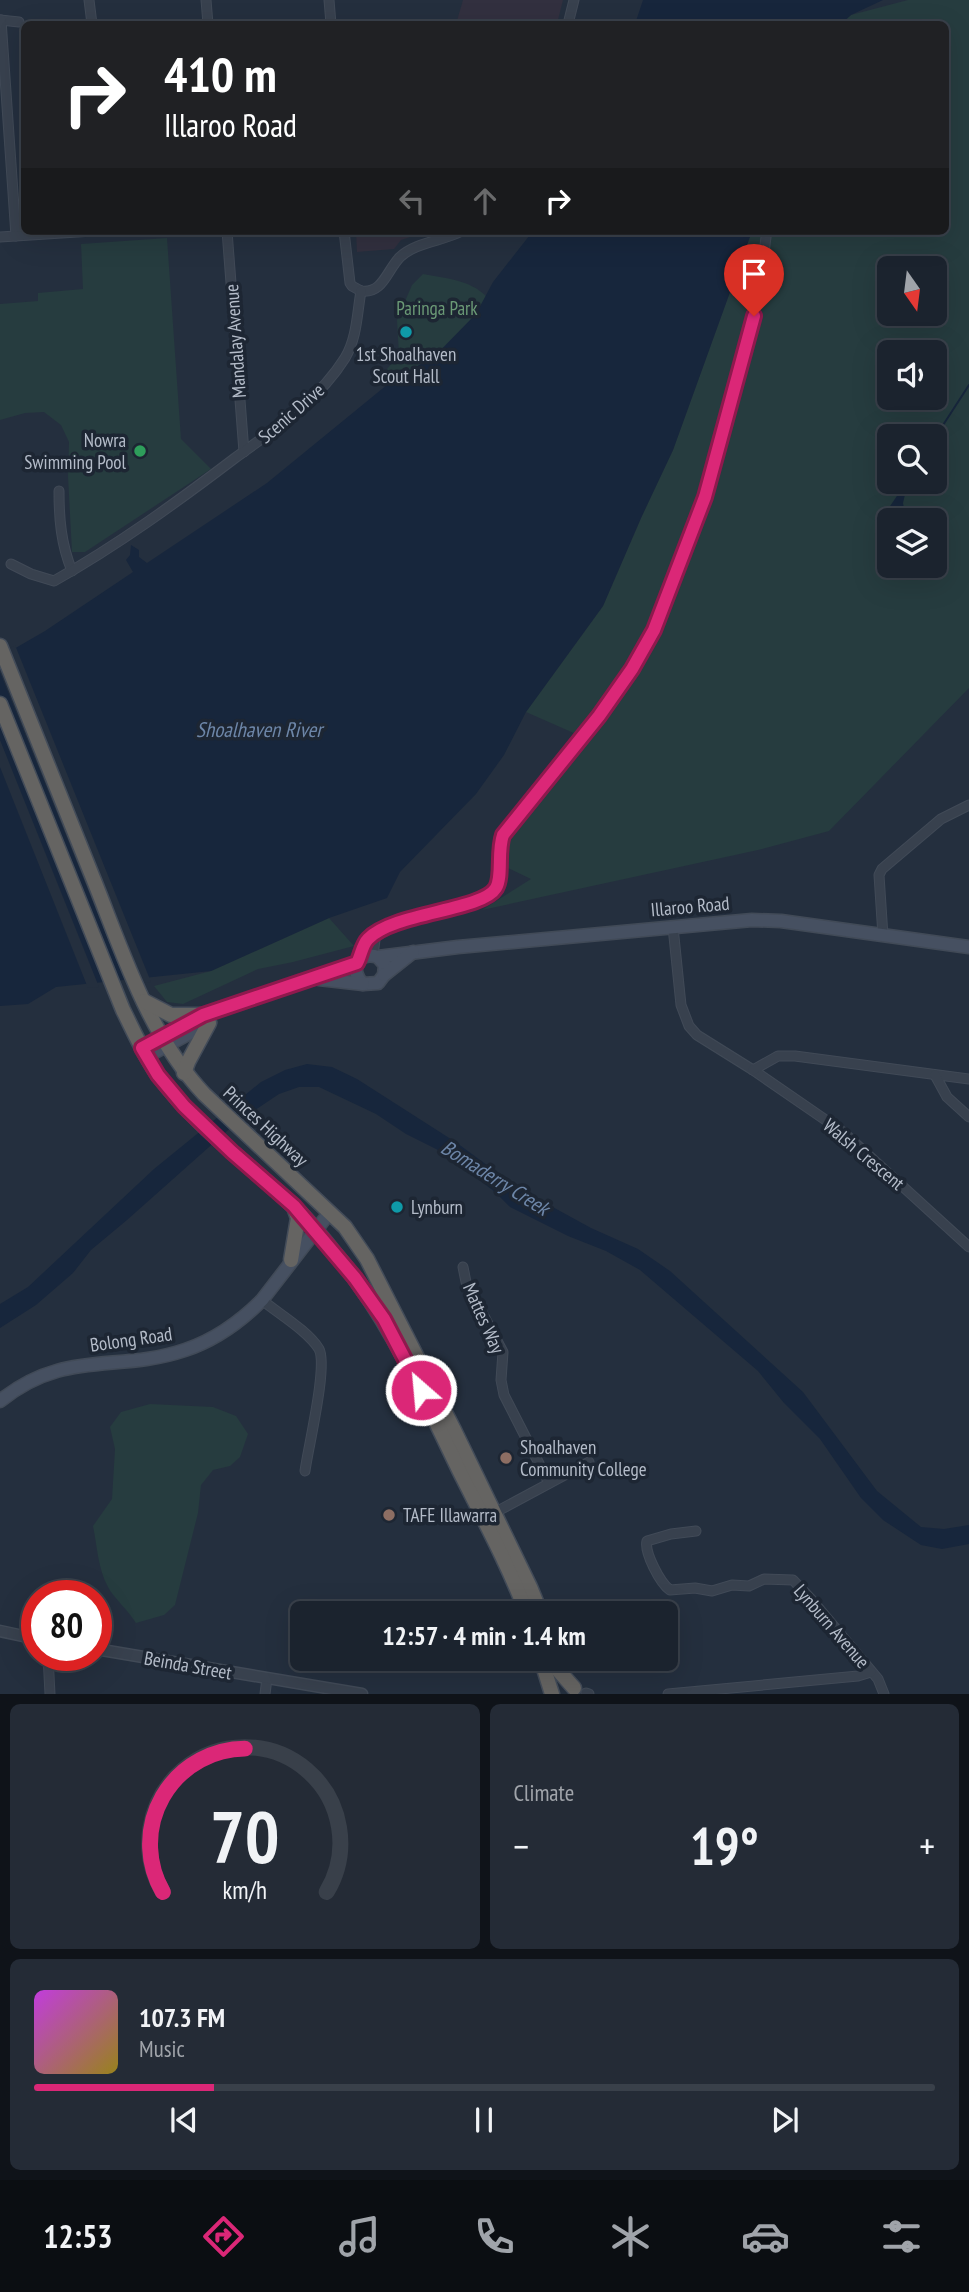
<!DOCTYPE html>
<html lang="en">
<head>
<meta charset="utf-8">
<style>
  body { margin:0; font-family:"PT Sans Narrow",sans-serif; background:#242b36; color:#f1f3f6; height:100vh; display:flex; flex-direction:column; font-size:26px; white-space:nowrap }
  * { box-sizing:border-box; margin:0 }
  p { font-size:23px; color:#a0a4aa }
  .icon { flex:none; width:38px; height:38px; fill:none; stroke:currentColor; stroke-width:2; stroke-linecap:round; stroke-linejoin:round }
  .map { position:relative; height:1694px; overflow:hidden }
  .details { display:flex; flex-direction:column; gap:10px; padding:10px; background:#0f1319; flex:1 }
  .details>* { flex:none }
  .guide { position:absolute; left:21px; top:21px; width:928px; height:214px; border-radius:10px; box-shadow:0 7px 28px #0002,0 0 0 2px #39404a; background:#202124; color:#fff; overflow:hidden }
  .needle { width:46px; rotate:166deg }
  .fabs { position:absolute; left:877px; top:256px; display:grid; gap:14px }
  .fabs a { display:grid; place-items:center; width:70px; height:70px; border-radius:10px; background:#1b232e; box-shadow:0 7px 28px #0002,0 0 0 2px #39404a; font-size:35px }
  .speed { position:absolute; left:21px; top:1580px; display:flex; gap:14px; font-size:35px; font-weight:700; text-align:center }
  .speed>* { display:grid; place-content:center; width:91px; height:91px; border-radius:50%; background:#1b232e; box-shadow:0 7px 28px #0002,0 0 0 2px #39404a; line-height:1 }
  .speed .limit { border:10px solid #d22; background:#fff; color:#111 }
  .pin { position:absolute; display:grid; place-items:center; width:60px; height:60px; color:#fff; margin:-72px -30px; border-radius:50% 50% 50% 0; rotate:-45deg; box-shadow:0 0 7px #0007 }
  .pin .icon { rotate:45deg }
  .me { position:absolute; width:77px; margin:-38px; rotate:333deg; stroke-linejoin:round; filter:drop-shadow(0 0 5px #0008) }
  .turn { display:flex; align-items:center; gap:24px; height:147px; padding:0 28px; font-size:32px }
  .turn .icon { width:91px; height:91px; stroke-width:2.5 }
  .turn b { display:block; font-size:49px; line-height:60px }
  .lanes { display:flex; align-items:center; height:66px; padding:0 28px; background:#0003; justify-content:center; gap:35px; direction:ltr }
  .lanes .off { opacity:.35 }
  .big { font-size:52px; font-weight:800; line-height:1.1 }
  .details .card { flex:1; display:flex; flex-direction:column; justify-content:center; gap:10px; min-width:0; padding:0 24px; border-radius:10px; background:#242b36 }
  .details .dial { align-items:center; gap:0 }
  .dial svg { height:182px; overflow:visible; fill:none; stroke:#39404a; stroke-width:7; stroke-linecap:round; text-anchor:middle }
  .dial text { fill:#f1f3f6; stroke:none }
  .song { display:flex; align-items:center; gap:21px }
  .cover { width:84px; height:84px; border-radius:10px; background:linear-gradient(135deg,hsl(290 70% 55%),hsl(50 70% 35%)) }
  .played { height:7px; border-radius:4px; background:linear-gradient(90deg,#db2777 20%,#39404a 20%) }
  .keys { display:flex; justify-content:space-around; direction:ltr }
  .heat { display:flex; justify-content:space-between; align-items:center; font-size:38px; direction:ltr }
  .details .tiles { flex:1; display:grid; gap:10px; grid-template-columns:1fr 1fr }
  .card:last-child { grid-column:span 2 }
  .trip { position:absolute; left:290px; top:1601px; width:388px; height:70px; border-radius:10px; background:#1b232e; box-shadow:0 7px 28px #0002,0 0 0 2px #39404a; font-weight:800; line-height:70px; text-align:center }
  .tabs { display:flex; height:112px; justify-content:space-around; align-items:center; background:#0b0e12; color:#a0a4aa }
  .tabs .icon { width:49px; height:49px }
  .tabs .on { color:#db2777 }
  .tabs b { font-size:32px; color:#f1f3f6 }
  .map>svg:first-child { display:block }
</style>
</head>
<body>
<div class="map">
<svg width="969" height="1694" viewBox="0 0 969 1694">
  <rect width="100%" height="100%" fill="#242f3e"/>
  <g fill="#32303f">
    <polygon points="463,0 563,0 557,24 456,24"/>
    <polygon points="356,231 428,231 401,240 394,249 357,252"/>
  </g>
  <g fill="#263c3f" fill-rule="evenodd">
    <path d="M908,0H969V688L829,831L758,850L482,910L531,879L506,867L504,844L513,826L585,738L526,712L603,606L641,518L673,450L752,231H945V24H841L851,15ZM889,268H934V313H889ZM889,352H934V397H889ZM889,436H934V481H889ZM889,520H934V565H889Z"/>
    <polygon points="167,238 181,439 211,469 85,552 72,552 68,476 69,442 61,425 44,412 25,413 0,420 0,304 38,301 38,293 83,289 81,244"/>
    <path d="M423,274C445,278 470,280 486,296L476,314L435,356L393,380L387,369L399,355L397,320L412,285Z"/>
    <polygon points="329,918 354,946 293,962 258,969 183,1004 167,1002 154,986 211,971"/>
    <path d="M150,1404L213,1407L236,1416L248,1434L240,1457L230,1466L213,1470L201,1485L198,1513L175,1605L164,1615L136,1623C128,1610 113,1597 108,1587C98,1569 97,1545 93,1526L112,1499L115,1449L110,1427L121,1412Z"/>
  </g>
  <g fill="#17263c">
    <polygon points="643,0 883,0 851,15 841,24 635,24"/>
    <polygon points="533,231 752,231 673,450 641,518 603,606 526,712 504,755 476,794 400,872 387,898 329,918 211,971 56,987 28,1004 0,1006 0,657 45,631 133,572 126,560 130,555 131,545 139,550 139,557 147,563 267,483 393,380 435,356 476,314 493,282"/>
    <path d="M905,484L907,486L903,503L905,513L916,516L919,520H889V565H891H886C879,553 876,535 880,521Z"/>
    <polygon points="307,1064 332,1067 357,1079 457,1143 518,1188 591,1228 638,1249 670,1271 803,1392 877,1491 921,1527 944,1529 969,1525 969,1544 942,1549 921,1545 883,1520 861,1498 820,1439 784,1403 758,1371 640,1270 606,1251 568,1236 510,1207 495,1192 442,1152 406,1134 376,1114 319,1087 299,1087 279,1094 236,1123 127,1220 91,1250 73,1273 36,1305 0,1328 0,1304 28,1287 154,1169 261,1082 285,1070"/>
  </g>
  <g fill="#242f3e">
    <polygon points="15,645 151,982 126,984 0,672 0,653"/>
    <polygon points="0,740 99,987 88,988 0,767"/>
  </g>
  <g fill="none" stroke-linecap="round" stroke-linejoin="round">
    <polyline stroke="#17263c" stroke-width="2" points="934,439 969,385"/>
    <g stroke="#414a57" stroke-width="11">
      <g id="minor">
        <polyline points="89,0 92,24"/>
        <polyline points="206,0 208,24"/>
        <polyline points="329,0 331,24"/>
        <polyline points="0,20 19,22"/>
        <polyline points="1,20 16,236"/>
        <polyline points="568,24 574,0"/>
        <polyline points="227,231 244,452"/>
        <polyline points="344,231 350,283 352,286 361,291"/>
        <polyline points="0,237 93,231"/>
        <path d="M361,291C383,294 387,270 400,257C416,242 443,241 462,231"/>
        <path d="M59,491C59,519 61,544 72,571"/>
        <path d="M11,564L31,574L54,581C118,545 177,502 235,458C275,429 318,401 345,358C357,338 357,314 361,291"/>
        <polyline points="673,927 681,1005 689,1026 697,1035 753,1070 843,1132 969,1247"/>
        <polyline points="883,936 879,875 882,869 941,819 969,805"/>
        <polyline points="371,937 375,940 373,955"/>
        <path d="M359,959L366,941L383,928L480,900C508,888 494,859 503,835L599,716L632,669L654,630L705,497L759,295C764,273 763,253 767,231"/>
        <polyline points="753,1070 778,1056 795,1056 969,1079"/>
        <polyline points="935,1075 947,1097 969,1117"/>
        <polyline points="463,1267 466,1282 503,1352 501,1380 504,1395 549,1483"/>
        <path d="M262,1300C279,1314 308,1331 319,1349C328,1366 308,1448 305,1471"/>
        <polyline points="493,1517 494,1513 589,1462"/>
        <path d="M696,1531L671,1534L647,1541C644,1552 660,1583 670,1590L695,1588L712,1591L732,1585L749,1586L764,1579L793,1580L811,1599L878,1679L884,1694"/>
        <polyline points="48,1656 50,1694"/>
        <polyline points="586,1693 589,1694"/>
        <polyline points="265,1694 267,1678"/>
        <polyline points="668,1694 858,1676 871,1672"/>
      </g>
    </g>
    <g stroke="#414a57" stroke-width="13">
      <g id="tertiary">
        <polyline points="0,1631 37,1639"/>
        <polyline points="96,1649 362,1694"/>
      </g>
    </g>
    <g stroke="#414a57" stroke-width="15">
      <g id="secondary">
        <path d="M378,957L385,965L384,975L378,983L363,984C348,970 359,950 378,957L458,947L752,920L781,921L969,947"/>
        <polyline points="384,975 413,952"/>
        <polyline points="319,979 363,984"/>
        <polyline points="142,1048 203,1015 357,963"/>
        <polyline points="146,1057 210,1022"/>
        <path d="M0,1401C64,1349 117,1373 185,1350C215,1340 240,1322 262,1300L330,1212"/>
      </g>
    </g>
    <g stroke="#434c59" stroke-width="17">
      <g id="trunk">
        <path d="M0,646C32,725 63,804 95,883C124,956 149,1035 204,1094L345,1227L367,1259L454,1430L530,1587L541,1614"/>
        <path d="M0,704L123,1010C134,1032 144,1055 158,1075C195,1125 246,1162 291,1204C306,1217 320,1235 333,1251C389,1316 422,1394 459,1470C483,1518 508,1564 527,1614"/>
        <polyline points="144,1001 171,1015 203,1015"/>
        <polyline points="184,1073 188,1062 209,1023"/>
        <polyline points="291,1260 298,1218 294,1207"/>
        <polyline points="541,1659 552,1694"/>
        <polyline points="553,1659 559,1671 574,1688"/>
      </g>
    </g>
    <use href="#minor" stroke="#38414e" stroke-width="9"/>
    <use href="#tertiary" stroke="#38414e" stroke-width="10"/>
    <use href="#secondary" stroke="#465061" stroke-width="12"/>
    <use href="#trunk" stroke="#656462" stroke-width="14"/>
  </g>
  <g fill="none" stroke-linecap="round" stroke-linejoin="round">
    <g stroke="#8e194d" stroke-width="18">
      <path id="route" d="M421,1390L384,1319L355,1278L294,1206L232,1152L184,1106L158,1075L142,1048L203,1015L357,963C361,956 362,945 368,939C394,912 482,911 496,888C503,876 497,852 503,835L599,716L632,669L654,630L705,497L754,316"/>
    </g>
    <use href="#route" stroke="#db2777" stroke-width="12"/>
  </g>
  <g fill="#0f9aa8" stroke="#1d2633" stroke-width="2.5">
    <circle cx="406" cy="332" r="7"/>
    <circle cx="397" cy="1207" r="7"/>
  </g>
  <circle fill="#2e9e5b" stroke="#1d2633" stroke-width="2.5" cx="140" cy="451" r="7"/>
  <g fill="#8d6e63" stroke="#1d2633" stroke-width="2.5">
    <circle cx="506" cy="1458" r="7"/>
    <circle cx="389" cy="1515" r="7"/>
  </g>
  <g text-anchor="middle" stroke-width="7" stroke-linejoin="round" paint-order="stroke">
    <g font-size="19" fill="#6b9a76" stroke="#1d2633">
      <text x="437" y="315">Paringa Park</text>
    </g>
    <g font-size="19" fill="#b4bcc9" stroke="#1d2633">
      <text transform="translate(235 341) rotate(-94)" y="7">Mandalay Avenue</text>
      <text transform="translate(291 413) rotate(-41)" y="7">Scenic Drive</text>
      <text transform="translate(690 906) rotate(-5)" y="7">Illaroo Road</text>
      <text transform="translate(266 1126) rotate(43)" y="7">Princes Highway</text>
      <text transform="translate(864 1154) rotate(40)" y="7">Walsh Crescent</text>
      <text transform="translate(484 1318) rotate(66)" y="7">Mattes Way</text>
      <text transform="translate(131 1339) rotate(-8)" y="7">Bolong Road</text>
      <text transform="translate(832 1626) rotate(49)" y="7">Lynburn Avenue</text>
      <text transform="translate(188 1665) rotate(10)" y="7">Beinda Street</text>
    </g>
    <g font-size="19" fill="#b4bcc9" stroke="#1d2633" text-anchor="start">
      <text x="406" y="361" text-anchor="middle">1st Shoalhaven<tspan x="406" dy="22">Scout Hall</tspan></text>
      <text x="126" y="447" text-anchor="end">Nowra<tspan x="126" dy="22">Swimming Pool</tspan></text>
      <text x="411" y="1214">Lynburn</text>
      <text x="520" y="1454">Shoalhaven<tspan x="520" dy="22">Community College</tspan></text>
      <text x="403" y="1522">TAFE Illawarra</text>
    </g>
    <g font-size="21" font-style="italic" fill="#6d86a8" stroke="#1d2633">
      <text x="259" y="737">Shoalhaven River</text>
      <text transform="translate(495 1178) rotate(32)" y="7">Bomaderry Creek</text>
    </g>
  </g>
</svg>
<div class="fabs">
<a><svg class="needle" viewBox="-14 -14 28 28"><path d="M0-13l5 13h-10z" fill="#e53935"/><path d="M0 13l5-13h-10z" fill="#a0a4aa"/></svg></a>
<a><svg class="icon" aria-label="sound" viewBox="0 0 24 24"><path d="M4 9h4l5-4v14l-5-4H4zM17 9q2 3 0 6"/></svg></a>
<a><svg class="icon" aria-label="search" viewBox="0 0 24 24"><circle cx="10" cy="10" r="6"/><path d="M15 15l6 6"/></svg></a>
<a><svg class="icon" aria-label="layers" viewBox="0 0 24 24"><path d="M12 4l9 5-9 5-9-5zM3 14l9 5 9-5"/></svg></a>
</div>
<div class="speed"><div class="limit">80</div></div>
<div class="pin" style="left:754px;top:316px;background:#d93025"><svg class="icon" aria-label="arrive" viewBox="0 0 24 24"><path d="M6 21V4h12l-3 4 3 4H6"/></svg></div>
<svg class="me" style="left:421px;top:1390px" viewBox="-20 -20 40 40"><circle r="17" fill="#db2777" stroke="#fff" stroke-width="3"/><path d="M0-11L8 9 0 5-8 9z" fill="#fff"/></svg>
<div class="trip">12:57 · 4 min · 1.4 km</div>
<div class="guide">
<div class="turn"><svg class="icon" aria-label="right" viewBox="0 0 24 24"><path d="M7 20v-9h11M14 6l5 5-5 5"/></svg><div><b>410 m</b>Illaroo Road</div></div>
<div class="lanes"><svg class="icon off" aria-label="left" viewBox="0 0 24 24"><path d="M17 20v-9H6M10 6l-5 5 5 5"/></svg><svg class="icon off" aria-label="ahead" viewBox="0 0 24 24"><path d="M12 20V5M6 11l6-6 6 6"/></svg><svg class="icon" aria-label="right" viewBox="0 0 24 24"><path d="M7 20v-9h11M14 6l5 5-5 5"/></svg></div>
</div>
</div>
<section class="details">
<div class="tiles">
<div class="card dial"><svg viewBox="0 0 100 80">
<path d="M14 69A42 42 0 1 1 86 69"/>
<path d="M14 69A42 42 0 0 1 50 6" stroke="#db2777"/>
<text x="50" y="56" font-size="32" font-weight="700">70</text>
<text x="50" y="72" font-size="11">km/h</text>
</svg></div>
<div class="card"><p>Climate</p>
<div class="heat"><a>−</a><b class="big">19°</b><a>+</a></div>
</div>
<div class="card">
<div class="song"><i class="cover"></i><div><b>107.3 FM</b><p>Music</p></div></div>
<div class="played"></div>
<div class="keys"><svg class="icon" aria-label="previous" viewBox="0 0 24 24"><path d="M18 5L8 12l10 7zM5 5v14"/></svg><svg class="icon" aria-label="pause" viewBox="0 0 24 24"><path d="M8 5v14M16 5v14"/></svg><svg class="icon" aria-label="next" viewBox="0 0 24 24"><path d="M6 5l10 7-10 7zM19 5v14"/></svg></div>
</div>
</div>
</section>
<nav class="tabs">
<b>12:53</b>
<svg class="icon on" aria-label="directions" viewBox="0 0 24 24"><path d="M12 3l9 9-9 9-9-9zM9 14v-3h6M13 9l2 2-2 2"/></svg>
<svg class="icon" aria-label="music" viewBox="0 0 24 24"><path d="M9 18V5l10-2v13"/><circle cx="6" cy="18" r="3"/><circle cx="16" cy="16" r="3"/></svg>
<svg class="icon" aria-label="phone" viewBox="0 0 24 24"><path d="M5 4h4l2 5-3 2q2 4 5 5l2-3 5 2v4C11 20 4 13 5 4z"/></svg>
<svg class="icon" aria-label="climate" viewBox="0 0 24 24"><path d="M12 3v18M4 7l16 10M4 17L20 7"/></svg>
<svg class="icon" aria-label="car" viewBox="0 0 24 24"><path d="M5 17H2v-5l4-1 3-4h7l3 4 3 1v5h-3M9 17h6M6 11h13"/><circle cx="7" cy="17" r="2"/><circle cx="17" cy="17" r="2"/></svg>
<svg class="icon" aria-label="filters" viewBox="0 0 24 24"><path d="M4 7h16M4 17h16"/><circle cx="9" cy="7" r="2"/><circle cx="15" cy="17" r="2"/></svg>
</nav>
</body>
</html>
